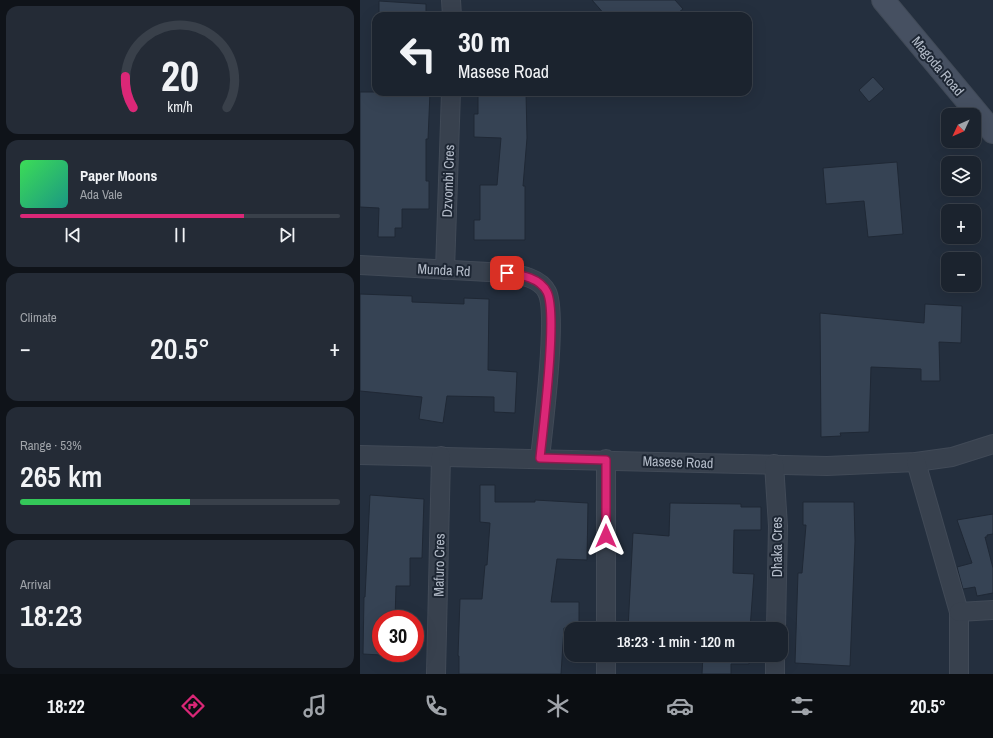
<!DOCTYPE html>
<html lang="en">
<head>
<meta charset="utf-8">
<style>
  body { margin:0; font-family:"Archivo Narrow",sans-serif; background:#242b36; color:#f1f3f6; height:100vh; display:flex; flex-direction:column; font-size:15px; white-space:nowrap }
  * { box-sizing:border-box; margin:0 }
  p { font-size:13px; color:#a0a4aa }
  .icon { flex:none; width:22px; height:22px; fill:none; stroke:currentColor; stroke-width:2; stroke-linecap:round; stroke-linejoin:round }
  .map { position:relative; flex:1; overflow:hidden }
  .sheet { display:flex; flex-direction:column; gap:6px; padding:6px; background:#0f1319; width:360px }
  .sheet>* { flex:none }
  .hud { position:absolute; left:12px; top:12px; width:380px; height:84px; border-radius:12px; box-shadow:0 4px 16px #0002,0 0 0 1px #39404a; background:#1b232e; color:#f1f3f6; overflow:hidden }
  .needle { width:26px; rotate:226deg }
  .controls { position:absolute; left:581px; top:108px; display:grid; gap:8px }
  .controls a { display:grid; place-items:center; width:40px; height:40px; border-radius:8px; background:#1b232e; box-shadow:0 4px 16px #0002,0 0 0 1px #39404a; font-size:20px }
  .speed { position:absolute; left:12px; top:610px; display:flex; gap:8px; font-size:20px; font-weight:700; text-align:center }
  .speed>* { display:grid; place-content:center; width:52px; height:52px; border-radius:50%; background:#1b232e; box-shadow:0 4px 16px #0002,0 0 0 1px #39404a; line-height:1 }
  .speed .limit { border:6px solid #d22; background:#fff; color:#111 }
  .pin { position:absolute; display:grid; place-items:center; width:34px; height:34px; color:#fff; margin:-17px; border-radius:8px; box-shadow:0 2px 6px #0006 }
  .me { position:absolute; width:44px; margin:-22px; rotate:0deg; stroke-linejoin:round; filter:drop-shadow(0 0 3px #0008) }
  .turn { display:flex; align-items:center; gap:14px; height:84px; padding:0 20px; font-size:18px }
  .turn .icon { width:52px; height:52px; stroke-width:2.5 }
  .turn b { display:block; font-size:28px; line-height:34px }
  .big { font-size:30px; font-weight:600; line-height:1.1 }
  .sheet .widget { flex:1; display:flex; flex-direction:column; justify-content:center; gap:6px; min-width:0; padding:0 14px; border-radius:12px; background:#242b36 }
  .sheet .dial { align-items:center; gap:0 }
  .dial svg { height:104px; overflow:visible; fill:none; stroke:#39404a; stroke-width:7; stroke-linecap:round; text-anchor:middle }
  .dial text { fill:#f1f3f6; stroke:none }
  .song { display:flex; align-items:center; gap:12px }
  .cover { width:48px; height:48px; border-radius:6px; background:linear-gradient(135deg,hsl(130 70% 55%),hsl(170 70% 35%)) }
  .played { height:4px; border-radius:2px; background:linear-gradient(90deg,#db2777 70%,#39404a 70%) }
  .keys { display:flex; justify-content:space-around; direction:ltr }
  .heat { display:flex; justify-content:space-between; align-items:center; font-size:22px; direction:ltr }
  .charge { height:6px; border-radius:3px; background:linear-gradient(90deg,#34c759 53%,#39404a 0) }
  .trip { position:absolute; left:204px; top:622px; width:224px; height:40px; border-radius:12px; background:#1b232e; box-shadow:0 4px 16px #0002,0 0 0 1px #39404a; font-weight:600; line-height:40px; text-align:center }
  .dock { display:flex; height:64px; justify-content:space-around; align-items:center; background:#0b0e12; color:#a0a4aa }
  .dock .icon { width:28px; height:28px }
  .dock .active { color:#db2777 }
  .dock b { font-size:18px; color:#f1f3f6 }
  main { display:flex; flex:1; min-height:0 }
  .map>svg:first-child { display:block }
</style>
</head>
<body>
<main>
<section class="sheet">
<div class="widget dial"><svg viewBox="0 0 100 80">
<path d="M14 69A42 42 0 1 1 86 69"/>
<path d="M14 69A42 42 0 0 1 8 45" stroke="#db2777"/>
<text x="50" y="56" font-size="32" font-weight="700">20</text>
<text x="50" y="72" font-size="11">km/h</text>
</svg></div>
<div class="widget">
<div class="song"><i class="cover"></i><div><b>Paper Moons</b><p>Ada Vale</p></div></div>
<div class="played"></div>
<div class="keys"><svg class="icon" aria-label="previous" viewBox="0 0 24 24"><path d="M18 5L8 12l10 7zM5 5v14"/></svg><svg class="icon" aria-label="pause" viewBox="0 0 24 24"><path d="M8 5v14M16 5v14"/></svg><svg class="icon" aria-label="next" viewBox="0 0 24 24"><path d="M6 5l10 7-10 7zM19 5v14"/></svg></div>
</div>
<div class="widget"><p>Climate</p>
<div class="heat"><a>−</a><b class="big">20.5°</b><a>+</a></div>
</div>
<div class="widget"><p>Range · 53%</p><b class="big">265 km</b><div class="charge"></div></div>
<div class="widget"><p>Arrival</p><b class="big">18:23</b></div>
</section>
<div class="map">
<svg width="633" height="674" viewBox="0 0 633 674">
  <rect width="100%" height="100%" fill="#242f3e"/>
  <g fill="#364354" stroke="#1f2835">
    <polygon points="232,0 315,0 323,9 314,16 246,16"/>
    <polygon points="19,1 66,4 66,16 19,16"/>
    <polygon points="513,77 524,89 509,102 499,90"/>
    <polygon points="0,92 70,92 68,139 66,139 66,181 69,181 69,209 42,209 42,228 35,228 35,237 18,237 19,208 0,207"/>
    <polygon points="118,92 166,92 167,138 163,186 165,186 165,240 114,240 114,220 120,220 120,185 137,185 141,138 114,137 114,114 118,114"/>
    <polygon points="537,162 543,234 508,237 504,201 466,204 463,168"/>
    <polygon points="0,294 52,296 52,302 104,304 104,298 129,299 128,370 157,372 155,413 134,412 134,397 87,396 83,423 59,419 62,397 0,391"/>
    <polygon points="565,304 602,306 601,343 579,342 580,381 561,381 561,369 511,367 509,432 480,433 481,436 461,437 460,313 564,323"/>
    <polygon points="120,485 135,485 135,502 175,502 175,500 228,503 227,560 197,559 191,602 219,602 219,628 204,628 201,674 99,674 99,656 98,656 100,599 122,599 125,565 127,565 130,523 120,522"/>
    <polygon points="10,495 64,499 62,558 50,558 50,586 36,586 35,619 21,619 21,655 3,654 4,597 5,597"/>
    <polygon points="443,502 494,502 495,541 490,666 435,663 438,573 442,573 446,525 443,525"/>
    <polygon points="310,503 381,504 381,507 401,507 401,530 374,530 373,573 394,574 390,629 289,627 289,629 268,629 273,533 309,536"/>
    <polygon points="633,514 633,534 627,535 627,537 625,537 633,568 633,593 617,596 615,587 603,589 597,567 612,563 597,520"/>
    <polygon points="343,655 389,655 389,664 371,664 371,674 342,674"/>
  </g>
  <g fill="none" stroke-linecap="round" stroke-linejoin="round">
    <g stroke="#414a57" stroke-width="20">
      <g id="street">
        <polyline points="91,0 92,16"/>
        <path d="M0,265L147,273C161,275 180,278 187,292C198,313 183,429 180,458"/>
        <polyline points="85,270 91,92"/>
        <polyline points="0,455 467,466 556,462 592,457 633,444"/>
        <polyline points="246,459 246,629"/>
        <polyline points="556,462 599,612 599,674"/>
        <polyline points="414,464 418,526 416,629"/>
        <polyline points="599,612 633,610"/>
        <polyline points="76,674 81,456"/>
        <polyline points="246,674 246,655"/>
        <polyline points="415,674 415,655"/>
      </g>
    </g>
    <g stroke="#414a57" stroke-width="24">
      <polyline id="secondary" points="523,0 633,132"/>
    </g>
    <use href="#street" stroke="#38414e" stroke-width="18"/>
    <use href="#secondary" stroke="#465061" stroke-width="22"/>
  </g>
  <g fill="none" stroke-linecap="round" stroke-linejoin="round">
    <g stroke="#8e194d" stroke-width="10">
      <path id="route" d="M147,273C162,275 180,278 187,292C198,313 183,429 180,458L246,460V536"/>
    </g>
    <use href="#route" stroke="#db2777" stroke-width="7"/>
  </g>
  <g text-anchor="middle" stroke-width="4" stroke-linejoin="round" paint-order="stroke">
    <g font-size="14" fill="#b4bcc9" stroke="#1d2633">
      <text transform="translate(578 66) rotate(50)" y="5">Magoda Road</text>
      <text transform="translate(88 181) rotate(-88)" y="5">Dzvombi Cres</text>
      <text transform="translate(84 270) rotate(3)" y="5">Munda Rd</text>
      <text transform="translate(318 462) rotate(2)" y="5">Masese Road</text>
      <text transform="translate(417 547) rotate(-90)" y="5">Dhaka Cres</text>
      <text transform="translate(79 565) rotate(-89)" y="5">Mafuro Cres</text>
    </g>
  </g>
</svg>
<div class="controls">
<a><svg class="needle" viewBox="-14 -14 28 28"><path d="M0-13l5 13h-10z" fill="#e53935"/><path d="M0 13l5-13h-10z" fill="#a0a4aa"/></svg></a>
<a><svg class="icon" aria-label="layers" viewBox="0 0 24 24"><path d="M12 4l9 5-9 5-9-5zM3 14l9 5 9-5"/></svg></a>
<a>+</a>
<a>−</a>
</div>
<div class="speed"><div class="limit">30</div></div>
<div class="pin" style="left:147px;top:273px;background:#d93025"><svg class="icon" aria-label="arrive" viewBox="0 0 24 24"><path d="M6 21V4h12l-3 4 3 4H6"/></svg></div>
<svg class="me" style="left:246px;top:536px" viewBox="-20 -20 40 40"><path d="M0-17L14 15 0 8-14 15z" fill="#db2777" stroke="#fff" stroke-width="4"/></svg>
<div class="trip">18:23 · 1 min · 120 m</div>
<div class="hud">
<div class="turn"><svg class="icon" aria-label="left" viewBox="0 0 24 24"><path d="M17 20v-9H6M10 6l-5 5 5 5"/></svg><div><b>30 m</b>Masese Road</div></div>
</div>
</div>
</main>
<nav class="dock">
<b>18:22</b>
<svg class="icon active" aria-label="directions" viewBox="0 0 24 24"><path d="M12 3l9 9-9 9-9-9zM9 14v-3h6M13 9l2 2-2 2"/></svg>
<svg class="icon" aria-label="music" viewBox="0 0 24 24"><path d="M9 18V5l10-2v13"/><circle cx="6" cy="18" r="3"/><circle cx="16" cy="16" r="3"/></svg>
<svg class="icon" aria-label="phone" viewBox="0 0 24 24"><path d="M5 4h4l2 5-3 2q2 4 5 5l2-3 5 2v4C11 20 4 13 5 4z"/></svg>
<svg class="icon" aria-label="climate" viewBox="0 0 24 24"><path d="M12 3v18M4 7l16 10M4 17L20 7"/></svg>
<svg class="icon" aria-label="car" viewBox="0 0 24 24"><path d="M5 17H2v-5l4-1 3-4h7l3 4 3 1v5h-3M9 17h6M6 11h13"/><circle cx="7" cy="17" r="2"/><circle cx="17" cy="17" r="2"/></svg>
<svg class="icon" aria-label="filters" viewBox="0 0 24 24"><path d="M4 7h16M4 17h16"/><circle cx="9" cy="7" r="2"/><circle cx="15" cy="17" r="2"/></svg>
<b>20.5°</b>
</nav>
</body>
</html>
